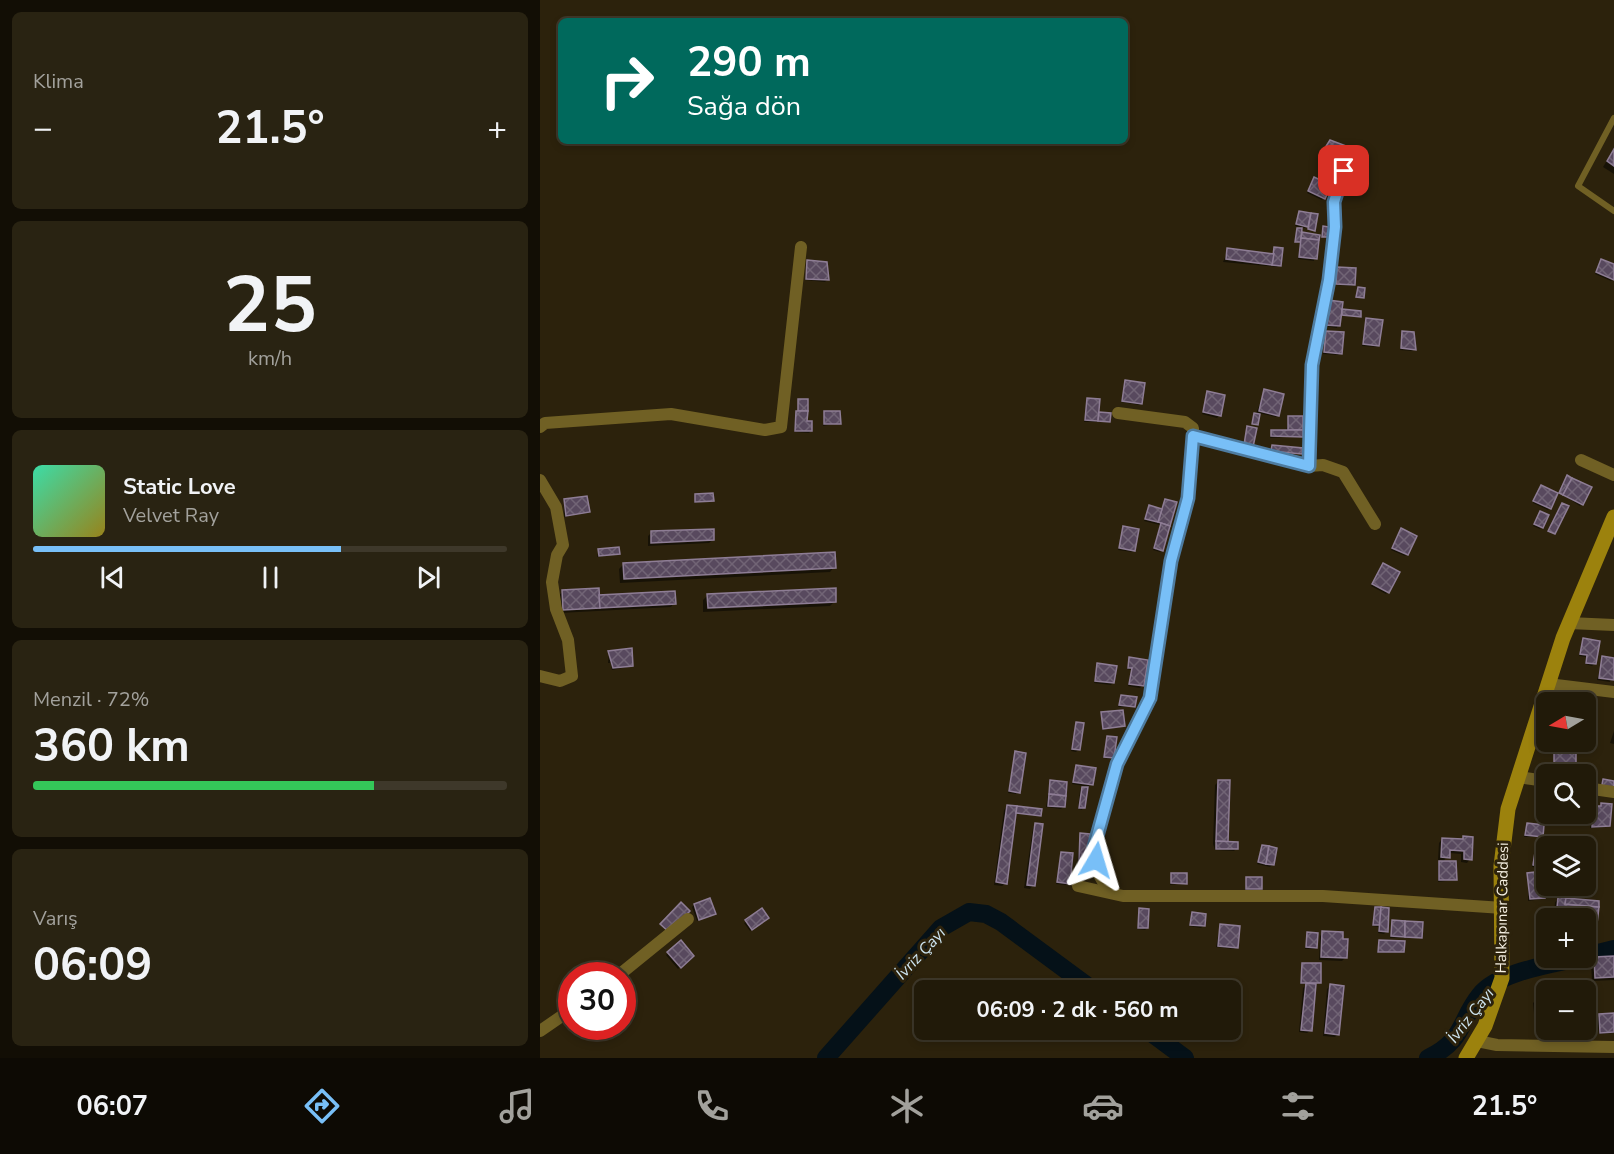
<!DOCTYPE html>
<html lang="tr">
<head>
<meta charset="utf-8">
<style>
  body { margin:0; font-family:"Nunito Sans",sans-serif; background:#292312; color:#f1f3f6; height:100vh; display:flex; flex-direction:column; font-size:22px; white-space:nowrap }
  * { box-sizing:border-box; margin:0 }
  p { font-size:20px; color:#a2a19c }
  .icon { flex:none; width:33px; height:33px; fill:none; stroke:currentColor; stroke-width:2; stroke-linecap:round; stroke-linejoin:round }
  .map { position:relative; flex:1; overflow:hidden }
  .drawer { display:flex; flex-direction:column; gap:12px; padding:12px; background:#120e05; width:540px }
  .drawer>* { flex:none }
  .hud { position:absolute; left:18px; top:18px; width:570px; height:126px; border-radius:9px; box-shadow:0 3px 9px #0003,0 0 0 2px #3e382a; background:#00695c; color:#fff; overflow:hidden }
  .needle { width:39px; rotate:260deg }
  .controls { position:absolute; left:996px; top:692px; display:grid; gap:12px }
  .controls a { display:grid; place-items:center; width:60px; height:60px; border-radius:9px; background:#211a09; box-shadow:0 3px 9px #0003,0 0 0 2px #3e382a; font-size:30px }
  .speed { position:absolute; left:18px; top:962px; display:flex; gap:12px; font-size:30px; font-weight:700; text-align:center }
  .speed>* { display:grid; place-content:center; width:78px; height:78px; border-radius:50%; background:#211a09; box-shadow:0 3px 9px #0003,0 0 0 2px #3e382a; line-height:1 }
  .speed .limit { border:9px solid #d22; background:#fff; color:#111 }
  .pin { position:absolute; display:grid; place-items:center; width:51px; height:51px; color:#fff; margin:-26px; border-radius:12px; box-shadow:0 3px 9px #0006 }
  .me { position:absolute; width:66px; margin:-33px; rotate:7deg; stroke-linejoin:round; filter:drop-shadow(0 0 4px #0008) }
  .turn { display:flex; align-items:center; gap:21px; height:126px; padding:0 30px; font-size:27px }
  .turn .icon { width:78px; height:78px; stroke-width:2.5 }
  .turn b { display:block; font-size:42px; line-height:51px }
  .big { font-size:45px; font-weight:700; line-height:1.1 }
  .drawer .tile { flex:1; display:flex; flex-direction:column; justify-content:center; gap:9px; min-width:0; padding:0 21px; border-radius:9px; background:#292312 }
  .drawer .dial { align-items:center; gap:0 }
  .dial b { font-size:78px; line-height:1 }
  .song { display:flex; align-items:center; gap:18px }
  .cover { width:72px; height:72px; border-radius:9px; background:linear-gradient(135deg,hsl(160 70% 55%),hsl(50 70% 35%)) }
  .played { height:6px; border-radius:3px; background:linear-gradient(90deg,#78bff7 65%,#3e382a 65%) }
  .keys { display:flex; justify-content:space-around; direction:ltr }
  .heat { display:flex; justify-content:space-between; align-items:center; font-size:33px; direction:ltr }
  .charge { height:9px; border-radius:4px; background:linear-gradient(90deg,#34c759 72%,#3e382a 0) }
  .trip { position:absolute; left:374px; top:980px; width:327px; height:60px; border-radius:9px; background:#211a09; box-shadow:0 3px 9px #0003,0 0 0 2px #3e382a; font-weight:700; line-height:60px; text-align:center }
  .dock { display:flex; height:96px; justify-content:space-around; align-items:center; background:#0d0a04; color:#a2a19c }
  .dock .icon { width:42px; height:42px }
  .dock .on { color:#78bff7 }
  .dock b { font-size:27px; color:#f1f3f6 }
  main { display:flex; flex:1; min-height:0 }
  .map>svg:first-child { display:block }
</style>
</head>
<body>
<main>
<section class="drawer">
<div class="tile"><p>Klima</p>
<div class="heat"><a>−</a><b class="big">21.5°</b><a>+</a></div>
</div>
<div class="tile dial"><b>25</b><p>km/h</p></div>
<div class="tile">
<div class="song"><i class="cover"></i><div><b>Static Love</b><p>Velvet Ray</p></div></div>
<div class="played"></div>
<div class="keys"><svg class="icon" aria-label="previous" viewBox="0 0 24 24"><path d="M18 5L8 12l10 7zM5 5v14"/></svg><svg class="icon" aria-label="pause" viewBox="0 0 24 24"><path d="M8 5v14M16 5v14"/></svg><svg class="icon" aria-label="next" viewBox="0 0 24 24"><path d="M6 5l10 7-10 7zM19 5v14"/></svg></div>
</div>
<div class="tile"><p>Menzil · 72%</p><b class="big">360 km</b><div class="charge"></div></div>
<div class="tile"><p>Varış</p><b class="big">06:09</b></div>
</section>
<div class="map">
<svg width="1074" height="1058" viewBox="0 0 1074 1058">
  <defs>
    <pattern id="building-cross-hatch" width="8" height="8" patternUnits="userSpaceOnUse" patternTransform="scale(1.5)"><rect width="8" height="8" fill="#58495e"/><path d="M0 0l8 8M0 8l8-8" fill="none" stroke="#716475"/></pattern>
  </defs>
  <rect width="100%" height="100%" fill="#2c220c"/>
  <g fill="#0007">
    <polygon points="788,144 800,147 803,145 822,156 815,176 807,173 808,168 783,154"/>
    <polygon points="1074,149 1074,174 1063,167"/>
    <polygon points="773,181 784,198 782,200 767,193"/>
    <polygon points="759,213 768,218 771,215 773,230 768,230 769,224 765,228 761,227 760,234 778,236 774,261 758,259 760,242 756,242 760,227 755,226"/>
    <polygon points="735,249 739,265 737,267 683,262 688,250 732,255"/>
    <polygon points="1062,260 1074,266 1074,279 1071,281 1055,274"/>
    <polygon points="268,262 287,280 285,282 265,280"/>
    <polygon points="798,269 814,284 812,286 795,285"/>
    <polygon points="801,310 820,312 819,316 800,315 797,328 784,326"/>
    <polygon points="827,319 838,345 836,347 822,346"/>
    <polygon points="786,332 800,353 798,355 783,354"/>
    <polygon points="863,333 874,349 872,351 860,350"/>
    <polygon points="585,382 601,403 599,405 581,402"/>
    <polygon points="725,390 738,415 736,417 718,413 716,424 712,424"/>
    <polygon points="668,393 679,416 677,418 662,414"/>
    <polygon points="548,399 557,414 569,415 568,422 544,422"/>
    <polygon points="256,412 266,422 271,431 269,433 254,432"/>
    <polygon points="284,413 299,423 283,426"/>
    <polygon points="749,417 761,436 730,438 732,431 746,431"/>
    <polygon points="732,446 760,454 730,452"/>
    <polygon points="1001,487 1010,508 1008,510 993,503"/>
    <polygon points="1020,493 1042,504 1040,506"/>
    <polygon points="155,496 172,500 154,503"/>
    <polygon points="24,500 48,512 24,517"/>
    <polygon points="625,500 635,503 620,552 613,550 620,525 604,521 610,507 621,510"/>
    <polygon points="1000,513 1007,516 1000,529 993,526"/>
    <polygon points="583,528 594,550 592,552 578,550"/>
    <polygon points="861,530 867,554 865,556 851,550"/>
    <polygon points="111,533 173,540 169,543 108,546 108,536"/>
    <polygon points="59,550 78,553 57,557"/>
    <polygon points="84,564 294,567 290,572 80,583 79,569"/>
    <polygon points="841,567 848,592 846,594 831,586"/>
    <polygon points="23,592 58,596 134,603 131,607 20,613 19,595"/>
    <polygon points="168,595 295,601 290,606 163,612 163,600"/>
    <polygon points="1044,640 1054,664 1052,666 1045,664 1046,657 1039,656"/>
    <polygon points="69,652 92,666 72,670 71,663 68,663"/>
    <polygon points="590,658 602,686 600,688 588,686 591,670 587,669"/>
    <polygon points="1063,658 1074,659 1070,682 1057,680"/>
    <polygon points="558,665 573,683 571,685 554,683"/>
    <polygon points="582,696 594,707 578,707"/>
    <polygon points="562,714 583,725 562,730"/>
    <polygon points="537,724 538,750 536,752 531,751"/>
    <polygon points="1074,731 1074,744 1070,743"/>
    <polygon points="567,738 572,757 570,759 563,758"/>
    <polygon points="1014,748 1035,765 1013,765"/>
    <polygon points="475,752 478,792 476,794 468,793"/>
    <polygon points="536,766 554,769 542,810 538,809 540,790 544,786 532,784"/>
    <polygon points="679,781 686,843 696,849 694,851 675,850 673,844 675,785"/>
    <polygon points="510,782 523,807 521,809 506,807"/>
    <polygon points="999,794 1006,795 1006,813 1013,813 1010,820 995,818"/>
    <polygon points="467,806 499,815 475,814 466,883 462,886 454,885 464,810"/>
    <polygon points="1054,807 1069,825 1067,827 1050,828"/>
    <polygon points="987,824 1001,837 984,837"/>
    <polygon points="496,825 493,885 490,889 484,888 493,828"/>
    <polygon points="541,835 550,874 548,876 536,875"/>
    <polygon points="931,838 930,859 927,863 921,862 921,854 909,853 903,862 915,880 898,882 898,864 902,860 898,860 899,843 902,839"/>
    <polygon points="722,846 732,865 730,867 717,864"/>
    <polygon points="997,847 1006,849 1006,869 992,867"/>
    <polygon points="521,853 528,883 526,885 516,884"/>
    <polygon points="632,875 645,883 630,885"/>
    <polygon points="988,875 1004,897 1002,899 988,901"/>
    <polygon points="707,878 721,889 705,891"/>
    <polygon points="1019,899 1056,923 1052,927 1047,926 1046,931 1046,918 1014,918 1015,902"/>
    <polygon points="154,905 174,914 157,921 152,907"/>
    <polygon points="835,908 846,932 844,934 838,933 838,927 832,926"/>
    <polygon points="600,910 607,928 605,930 597,929"/>
    <polygon points="652,914 663,926 661,928 649,926"/>
    <polygon points="225,920 210,931 204,923 206,922"/>
    <polygon points="852,922 881,937 850,938"/>
    <polygon points="680,926 696,947 694,949 676,947"/>
    <polygon points="783,933 802,941 806,957 802,961 779,960 780,936"/>
    <polygon points="768,934 776,947 774,949 765,949"/>
    <polygon points="839,941 863,952 837,953"/>
    <polygon points="140,942 152,956 138,969 126,955"/>
    <polygon points="1074,958 1074,980 1052,981 1051,962 1054,959"/>
    <polygon points="762,964 779,982 775,984 771,1030 767,1033 759,1032 763,988 767,984 760,984"/>
    <polygon points="790,986 798,1034 795,1037 783,1036 787,989"/>
    <polygon points="997,999 1006,999 1006,1023 995,1024 993,1003"/>
    <polygon points="1074,1014 1074,1033 1059,1034 1057,1017"/>
    <polygon points="1028,1030 1052,1036 1027,1040"/>
  </g>
  <g fill="none" stroke-linecap="round" stroke-linejoin="round">
    <g stroke="#051118" stroke-width="18">
      <polyline points="1046,956 1074,949"/>
      <polyline points="606,1029 645,1058"/>
      <polyline points="286,1058 401,928 429,912 446,914 461,922 553,990"/>
      <path d="M888,1058C925,1040 919,1021 940,995C959,971 1014,964 1043,957"/>
    </g>
  </g>
  <g fill="url(#building-cross-hatch)" stroke="#8e7d95" stroke-width="1.5">
    <polygon points="790,140 814,149 809,166 783,151"/>
    <polygon points="814,149 824,156 818,174 808,171"/>
    <polygon points="1074,149 1074,166 1067,161"/>
    <polygon points="774,177 791,185 785,199 768,191"/>
    <polygon points="759,211 771,213 768,227 756,224"/>
    <polygon points="771,213 778,214 775,231 768,229"/>
    <polygon points="783,226 789,227 788,237 782,237"/>
    <polygon points="757,228 762,228 761,242 755,242"/>
    <polygon points="762,232 780,235 779,240 761,238"/>
    <polygon points="761,238 779,240 777,259 759,257"/>
    <polygon points="734,247 743,248 741,266 732,265"/>
    <polygon points="687,248 734,254 732,265 686,259"/>
    <polygon points="1061,259 1074,264 1074,280 1056,272"/>
    <polygon points="267,260 287,262 289,280 266,279"/>
    <polygon points="797,267 816,268 815,285 796,284"/>
    <polygon points="818,287 825,288 824,298 816,297"/>
    <polygon points="788,300 803,302 800,326 785,325"/>
    <polygon points="802,309 821,311 821,317 802,315"/>
    <polygon points="826,318 843,320 839,346 823,344"/>
    <polygon points="786,331 804,332 802,354 784,352"/>
    <polygon points="862,331 874,332 876,350 861,348"/>
    <polygon points="585,380 605,383 602,404 582,401"/>
    <polygon points="724,389 744,394 739,416 719,411"/>
    <polygon points="667,391 685,395 681,416 663,412"/>
    <polygon points="547,398 560,399 558,421 545,420"/>
    <rect x="258" y="399" width="10" height="12"/>
    <polygon points="256,411 268,411 267,421 272,421 272,431 255,431"/>
    <polygon points="284,411 300,411 301,424 284,424"/>
    <polygon points="559,412 571,413 570,422 558,421"/>
    <polygon points="714,413 720,414 718,425 712,424"/>
    <rect x="748" y="416" width="15" height="14"/>
    <polygon points="707,426 717,428 713,447 704,445"/>
    <polygon points="731,430 763,430 763,437 731,436"/>
    <polygon points="732,445 763,448 762,454 731,451"/>
    <polygon points="1027,475 1032,478 1023,495 1019,493"/>
    <polygon points="1032,478 1052,487 1043,505 1023,495"/>
    <polygon points="1001,485 1018,493 1011,509 993,501"/>
    <polygon points="173,493 174,501 155,502 155,494"/>
    <polygon points="47,496 50,512 26,516 24,499"/>
    <polygon points="625,499 637,502 630,526 618,522"/>
    <polygon points="1022,503 1029,506 1015,534 1008,531"/>
    <polygon points="609,505 622,509 618,522 605,519"/>
    <polygon points="1000,511 1009,515 1003,528 994,524"/>
    <polygon points="621,523 630,526 623,551 614,548"/>
    <polygon points="583,526 599,529 595,551 579,548"/>
    <polygon points="861,528 877,536 868,555 852,548"/>
    <polygon points="174,529 174,540 111,543 111,531"/>
    <polygon points="79,547 80,554 59,556 58,549"/>
    <polygon points="295,552 296,568 84,579 83,563"/>
    <polygon points="843,563 860,572 849,593 832,584"/>
    <polygon points="59,588 60,608 23,610 22,590"/>
    <polygon points="296,588 296,602 168,608 167,594"/>
    <polygon points="135,591 136,604 60,608 59,595"/>
    <polygon points="1043,638 1060,641 1056,664 1046,663 1047,655 1040,654"/>
    <polygon points="92,648 93,666 73,668 68,651"/>
    <polygon points="1062,656 1074,658 1074,680 1059,678"/>
    <polygon points="589,657 608,660 604,686 589,684 592,668 588,668"/>
    <polygon points="557,663 577,666 574,683 555,681"/>
    <polygon points="581,695 597,697 595,707 579,705"/>
    <polygon points="583,710 585,726 563,729 561,712"/>
    <polygon points="536,722 544,723 540,750 532,749"/>
    <polygon points="567,736 577,737 574,758 564,757"/>
    <polygon points="1036,745 1036,765 1014,763 1014,747"/>
    <polygon points="475,751 486,753 480,793 469,791"/>
    <polygon points="536,765 556,768 553,785 533,782"/>
    <polygon points="1063,779 1074,781 1074,791 1061,790"/>
    <polygon points="510,780 527,782 526,796 509,794"/>
    <polygon points="678,780 690,780 688,842 676,841"/>
    <polygon points="542,787 548,787 545,808 539,808"/>
    <polygon points="999,793 1006,794 1006,813 1014,813 1013,818 996,816"/>
    <polygon points="509,794 526,796 525,807 508,806"/>
    <polygon points="1061,803 1072,804 1070,826 1052,827 1053,806 1061,806"/>
    <polygon points="467,805 477,806 467,884 456,882"/>
    <polygon points="477,806 502,809 501,816 476,813"/>
    <polygon points="495,823 503,824 495,886 487,885"/>
    <polygon points="987,823 1004,825 1003,837 985,835"/>
    <polygon points="540,833 550,834 549,863 539,862"/>
    <polygon points="923,836 933,837 932,860 924,859 924,851 910,850 910,858 901,857 902,838 923,839"/>
    <polygon points="676,841 698,842 698,849 676,849"/>
    <polygon points="722,845 729,846 726,864 718,862"/>
    <polygon points="729,846 737,848 734,865 726,864"/>
    <polygon points="996,846 1006,848 1006,868 993,865"/>
    <polygon points="521,852 533,853 530,884 517,882"/>
    <polygon points="899,861 916,861 917,880 899,880"/>
    <polygon points="539,862 552,863 552,874 538,874"/>
    <polygon points="1003,871 1005,898 990,899 987,873"/>
    <polygon points="631,873 647,873 647,884 631,883"/>
    <rect x="706" y="877" width="16" height="12"/>
    <polygon points="1030,889 1040,890 1040,896 1030,895"/>
    <polygon points="1018,897 1026,898 1025,904 1059,907 1057,924 1046,923 1046,918 1016,918"/>
    <polygon points="170,898 176,914 159,920 154,904"/>
    <polygon points="1026,898 1059,901 1059,907 1025,904"/>
    <polygon points="141,902 150,911 129,932 120,924"/>
    <polygon points="835,907 841,907 840,925 833,925"/>
    <polygon points="841,907 849,908 848,932 839,931"/>
    <polygon points="222,908 229,918 212,930 205,920"/>
    <polygon points="599,908 609,909 608,928 598,928"/>
    <polygon points="652,912 666,914 665,926 650,925"/>
    <polygon points="852,920 865,921 865,937 851,936"/>
    <polygon points="865,921 883,922 882,938 865,937"/>
    <polygon points="680,924 700,926 698,948 678,946"/>
    <polygon points="782,931 803,932 803,939 808,939 807,958 781,957"/>
    <polygon points="767,932 778,933 777,948 766,947"/>
    <polygon points="141,940 154,956 141,968 127,952"/>
    <polygon points="839,940 865,941 864,952 838,952"/>
    <polygon points="1074,956 1074,977 1055,978 1054,957"/>
    <polygon points="762,963 781,963 781,983 761,983"/>
    <polygon points="766,983 776,984 772,1031 761,1030"/>
    <polygon points="790,984 804,986 799,1035 785,1033"/>
    <polygon points="1006,997 1006,1021 998,1021 996,998"/>
    <polygon points="1074,1013 1074,1032 1060,1033 1059,1014"/>
    <polygon points="1053,1027 1054,1036 1028,1039 1027,1029"/>
  </g>
  <g fill="none" stroke-linecap="round" stroke-linejoin="round">
    <polyline stroke="#706024" stroke-width="6" points="1074,118 1038,186 1074,211"/>
    <g stroke="#706024" stroke-width="12">
      <polyline points="0,427 5,423 131,414 225,430 241,427 261,247"/>
      <polyline points="653,436 769,466 783,465 803,472 835,524"/>
      <polyline points="1041,460 1074,475"/>
      <polyline points="769,466 772,365 789,280 795,227 794,202 804,171"/>
      <polyline points="0,480 16,507 23,545 17,555 12,582 16,609 28,640 32,676 20,681 0,676"/>
      <polyline points="1029,623 1074,625"/>
      <polyline points="1008,684 1074,692"/>
      <polyline points="978,777 1006,781"/>
      <polyline points="1046,788 1074,792"/>
      <polyline points="538,886 583,896 783,896 963,908"/>
      <polyline points="569,892 558,873 554,847 577,764 610,698 631,561 648,498 653,436 653,428 645,422 578,413"/>
      <polyline points="79,975 148,919"/>
      <polyline points="0,1031 32,1009"/>
      <polyline points="937,1041 957,1045 1074,1047"/>
    </g>
    <polyline stroke="#9c820d" stroke-width="15" points="926,1058 945,1026 962,978 961,866 968,809 1023,638 1074,517"/>
  </g>
  <g fill="none" stroke-linecap="round" stroke-linejoin="round">
    <g stroke="#4e7ca1" stroke-width="15">
      <polyline id="route" points="556,860 554,847 577,764 610,698 631,561 648,498 653,436 769,466 772,365 789,280 795,227 794,202 804,171"/>
    </g>
    <use href="#route" stroke="#78bff7" stroke-width="10"/>
  </g>
  <g text-anchor="middle" stroke-width="6" stroke-linejoin="round" paint-order="stroke">
    <g font-size="15" fill="#f7f1e3" stroke="#2c220c">
      <text transform="translate(962 908) rotate(-89)" y="5">Halkapınar Caddesi</text>
    </g>
    <g font-size="16" font-style="italic" fill="#cde4f0" stroke="#2c220c">
      <text transform="translate(380 953) rotate(-47)" y="6">İvriz Çayı</text>
      <text transform="translate(930 1015) rotate(-52)" y="6">İvriz Çayı</text>
    </g>
  </g>
</svg>
<div class="controls">
<a><svg class="needle" viewBox="-14 -14 28 28"><path d="M0-13l5 13h-10z" fill="#e53935"/><path d="M0 13l5-13h-10z" fill="#a2a19c"/></svg></a>
<a><svg class="icon" aria-label="search" viewBox="0 0 24 24"><circle cx="10" cy="10" r="6"/><path d="M15 15l6 6"/></svg></a>
<a><svg class="icon" aria-label="layers" viewBox="0 0 24 24"><path d="M12 4l9 5-9 5-9-5zM3 14l9 5 9-5"/></svg></a>
<a>+</a>
<a>−</a>
</div>
<div class="speed"><div class="limit">30</div></div>
<div class="pin" style="left:804px;top:171px;background:#d93025"><svg class="icon" aria-label="arrive" viewBox="0 0 24 24"><path d="M6 21V4h12l-3 4 3 4H6"/></svg></div>
<svg class="me" style="left:556px;top:860px" viewBox="-20 -20 40 40"><path d="M0-17L14 15 0 8-14 15z" fill="#78bff7" stroke="#fff" stroke-width="4"/></svg>
<div class="trip">06:09 · 2 dk · 560 m</div>
<div class="hud">
<div class="turn"><svg class="icon" aria-label="right" viewBox="0 0 24 24"><path d="M7 20v-9h11M14 6l5 5-5 5"/></svg><div><b>290 m</b>Sağa dön</div></div>
</div>
</div>
</main>
<nav class="dock">
<b>06:07</b>
<svg class="icon on" aria-label="directions" viewBox="0 0 24 24"><path d="M12 3l9 9-9 9-9-9zM9 14v-3h6M13 9l2 2-2 2"/></svg>
<svg class="icon" aria-label="music" viewBox="0 0 24 24"><path d="M9 18V5l10-2v13"/><circle cx="6" cy="18" r="3"/><circle cx="16" cy="16" r="3"/></svg>
<svg class="icon" aria-label="phone" viewBox="0 0 24 24"><path d="M5 4h4l2 5-3 2q2 4 5 5l2-3 5 2v4C11 20 4 13 5 4z"/></svg>
<svg class="icon" aria-label="climate" viewBox="0 0 24 24"><path d="M12 3v18M4 7l16 10M4 17L20 7"/></svg>
<svg class="icon" aria-label="car" viewBox="0 0 24 24"><path d="M5 17H2v-5l4-1 3-4h7l3 4 3 1v5h-3M9 17h6M6 11h13"/><circle cx="7" cy="17" r="2"/><circle cx="17" cy="17" r="2"/></svg>
<svg class="icon" aria-label="filters" viewBox="0 0 24 24"><path d="M4 7h16M4 17h16"/><circle cx="9" cy="7" r="2"/><circle cx="15" cy="17" r="2"/></svg>
<b>21.5°</b>
</nav>
</body>
</html>
